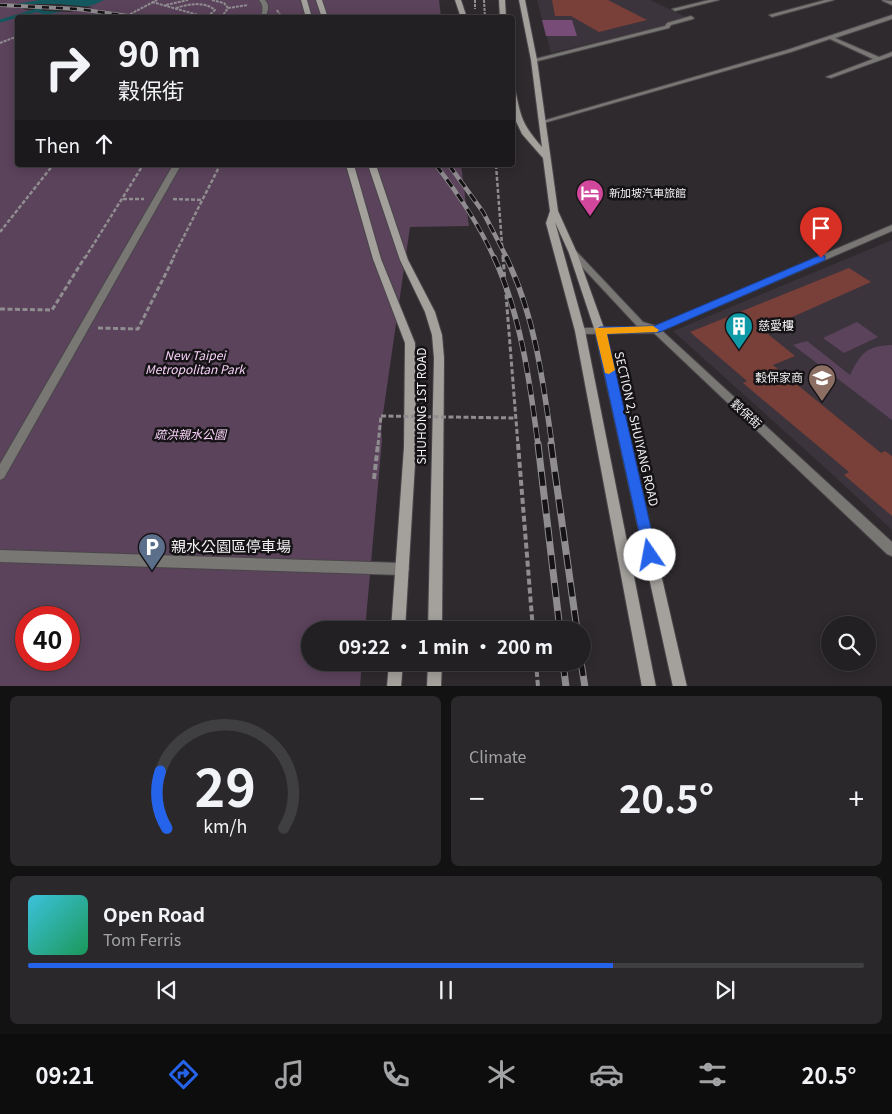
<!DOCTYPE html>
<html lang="en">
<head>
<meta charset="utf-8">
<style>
  body { margin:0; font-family:Georgia,"Noto Sans TC",serif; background:#2a282a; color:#f1f3f6; height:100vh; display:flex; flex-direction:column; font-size:19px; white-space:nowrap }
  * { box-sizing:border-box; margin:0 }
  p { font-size:16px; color:#a2a3a5 }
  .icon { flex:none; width:28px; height:28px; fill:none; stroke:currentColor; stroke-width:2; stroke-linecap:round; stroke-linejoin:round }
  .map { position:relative; height:686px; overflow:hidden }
  .drawer { display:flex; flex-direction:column; gap:10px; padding:10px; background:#131213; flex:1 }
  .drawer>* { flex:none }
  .guide { position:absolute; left:15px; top:15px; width:500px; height:152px; border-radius:5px; box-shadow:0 2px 12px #0003,0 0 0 1px #3f3e40; background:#222022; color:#f1f3f6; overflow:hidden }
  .buttons { position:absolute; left:821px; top:616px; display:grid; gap:10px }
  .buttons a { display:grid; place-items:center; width:55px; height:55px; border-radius:50%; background:#222022; box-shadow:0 2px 12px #0003,0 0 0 1px #3f3e40; font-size:25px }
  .speed { position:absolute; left:15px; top:606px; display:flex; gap:10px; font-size:25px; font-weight:700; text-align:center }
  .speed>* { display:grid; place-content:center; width:65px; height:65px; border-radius:50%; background:#222022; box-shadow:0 2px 12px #0003,0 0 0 1px #3f3e40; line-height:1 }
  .speed .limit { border:8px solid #d22; background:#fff; color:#111 }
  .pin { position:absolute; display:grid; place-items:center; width:42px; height:42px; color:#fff; margin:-51px -21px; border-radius:50% 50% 50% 0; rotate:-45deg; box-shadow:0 0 5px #0007 }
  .pin .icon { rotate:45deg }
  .me { position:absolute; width:55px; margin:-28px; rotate:348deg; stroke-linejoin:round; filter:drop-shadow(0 0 4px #0008) }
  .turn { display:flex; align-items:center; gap:18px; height:105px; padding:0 20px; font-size:22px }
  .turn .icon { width:65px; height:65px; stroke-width:2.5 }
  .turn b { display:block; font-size:35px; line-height:42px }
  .then { display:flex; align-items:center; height:48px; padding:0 20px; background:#0003; gap:10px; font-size:19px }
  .big { font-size:38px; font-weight:700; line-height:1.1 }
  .drawer .tile { flex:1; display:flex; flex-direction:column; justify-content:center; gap:8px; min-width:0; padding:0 18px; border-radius:8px; background:#2a282a }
  .drawer .dial { align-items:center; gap:0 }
  .dial svg { height:130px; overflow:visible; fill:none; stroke:#3f3e40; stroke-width:7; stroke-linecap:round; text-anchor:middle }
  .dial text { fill:#f1f3f6; stroke:none }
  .song { display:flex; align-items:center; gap:15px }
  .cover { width:60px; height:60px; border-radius:8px; background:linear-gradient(135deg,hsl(190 70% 55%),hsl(150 70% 35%)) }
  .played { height:5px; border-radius:2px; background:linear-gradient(90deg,#2563eb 70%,#3f3e40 70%) }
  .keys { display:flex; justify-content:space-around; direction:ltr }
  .heat { display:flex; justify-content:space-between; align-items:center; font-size:28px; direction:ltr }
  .drawer .tiles { flex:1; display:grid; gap:10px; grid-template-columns:1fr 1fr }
  .tile:last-child { grid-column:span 2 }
  .trip { position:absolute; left:301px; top:621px; width:290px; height:50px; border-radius:25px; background:#222022; box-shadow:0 2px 12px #0003,0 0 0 1px #3f3e40; font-weight:700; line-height:50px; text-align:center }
  .tab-bar { display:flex; height:80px; justify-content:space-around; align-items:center; background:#0e0d0e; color:#a2a3a5 }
  .tab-bar .icon { width:35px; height:35px }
  .tab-bar .on { color:#2563eb }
  .tab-bar b { font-size:22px; color:#f1f3f6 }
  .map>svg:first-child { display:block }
</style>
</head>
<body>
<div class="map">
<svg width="892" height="687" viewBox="0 0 892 687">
  <rect width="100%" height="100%" fill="#2e2a2e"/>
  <g fill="#3c343c">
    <polygon points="537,0 650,0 686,17 667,23 664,26 551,53"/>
    <polygon points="892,240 892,530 832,474 673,331"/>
  </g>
  <g fill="#5b435b" fill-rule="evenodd">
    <path d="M0,0H439L441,17L18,18V165H461L469,226L410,227L381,428L382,440L365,630H310V662L362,663L360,686L0,687ZM26,618H69V660H26Z"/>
    <polygon points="857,322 878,337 844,353 823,338"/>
    <path d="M807,341L850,375C861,353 866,346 892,345V420L793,345Z"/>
  </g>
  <polygon fill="#774d77" points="542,20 572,20 577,36 546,36"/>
  <polygon fill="#13585e" points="40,0 104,0 93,5 45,15 17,4"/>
  <polygon fill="#2e2a2e" points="14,4 57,4 93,7 70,12 26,10"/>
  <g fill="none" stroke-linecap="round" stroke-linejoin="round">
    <polyline stroke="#13585e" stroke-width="3" points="0,21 41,9"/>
  </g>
  <g fill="#793f39">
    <polygon points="552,0 608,0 647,20 599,32 571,16 555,16"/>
    <polygon points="849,268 871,282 763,330 795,356 773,365 881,453 885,451 892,456 892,516 844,475 849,472 743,383 747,381 690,332"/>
  </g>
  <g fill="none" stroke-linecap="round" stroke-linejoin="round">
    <g stroke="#4a464a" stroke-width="2">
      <g id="lane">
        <path d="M259,0H265C270,5 268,12 265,18H260C263,11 264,6 259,0Z"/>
        <polygon points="709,0 719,0 675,11 672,9"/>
        <polygon points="825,0 834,0 772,17 769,15"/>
        <polygon points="882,0 892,1 892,5 883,1"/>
        <polygon points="892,15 892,19 835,38 879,57 892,52 892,56 831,78 826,77 873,59 830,39 791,52 544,123 539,122 787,50"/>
        <polygon points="691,16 694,18 693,19 671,25 669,28 534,62 531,60 665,26 667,23"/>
        <polygon points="173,165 181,165 4,478 0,480 0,464"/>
        <polygon points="892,225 892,231 656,333 637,326 569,253 570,251 576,251 643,322 656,326"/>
        <polygon points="0,550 402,563 407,565 409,569 407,573 402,575 0,562"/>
      </g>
    </g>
    <g stroke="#4a464a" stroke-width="2">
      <polygon id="street" points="656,327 659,328 892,542 892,556 887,554 654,333 580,334 575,331 580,328"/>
    </g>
    <g stroke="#4a464a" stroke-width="2">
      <g id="secondary">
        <polygon points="301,0 307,0 312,18 306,18"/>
        <polygon points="316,0 322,0 328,18 322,18"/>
        <polygon points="455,0 461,0 467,18 461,18"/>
        <polygon points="499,0 505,0 506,18 500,18"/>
        <path d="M519,0H525L537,60L558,211L577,253L605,331L687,687H673L595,331L569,253L555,222L585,331L656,687H642L575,331L546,223L550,211L543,158L522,134L514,117L512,87L515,89C521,118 522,124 542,147L531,60Z"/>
        <polygon points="346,165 354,165 381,259 415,343 416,447 405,630 391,630 404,447 405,343 373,259"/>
        <polygon points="368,165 376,165 408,260 435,312 442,335 444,358 442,630 428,630 434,358 432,335 425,312 400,260"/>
        <polygon points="389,662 403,662 401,687 387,687"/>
        <polygon points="428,662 442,662 441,687 427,687"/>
      </g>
    </g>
    <g stroke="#908d90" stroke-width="2" stroke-dasharray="3 1" stroke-linecap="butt">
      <polyline points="212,0 224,3 228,8 221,18"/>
      <polyline points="475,0 475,9"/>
      <polyline points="484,0 485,18"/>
      <polyline points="152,2 209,18"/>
      <polyline points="166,5 188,0"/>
      <path d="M176,8C189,4 204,1 215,10L207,17"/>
      <polyline points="228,8 248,5"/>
      <polyline points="277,10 282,18"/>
      <polyline points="123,18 157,0"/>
      <polyline points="0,43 18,36"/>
    </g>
    <g stroke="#908d90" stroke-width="2.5" stroke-dasharray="4 2" stroke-linecap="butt">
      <polyline points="496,165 503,258"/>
      <polyline points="123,199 144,199"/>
      <polyline points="173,199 203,200"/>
      <polyline points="0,232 53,165"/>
      <polyline points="85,258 143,165"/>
      <polyline points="173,258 220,165"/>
    </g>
    <g stroke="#908d90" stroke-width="3" stroke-dasharray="5 2.5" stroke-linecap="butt">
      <polyline points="503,257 518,445"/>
      <polyline points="0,309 52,310 85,257"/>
      <polyline points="98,328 138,329 174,257"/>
      <polyline points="378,445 381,416"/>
    </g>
    <g stroke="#908d90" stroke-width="4" stroke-dasharray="6 3" stroke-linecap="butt">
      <polyline points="518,444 533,630"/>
      <polyline points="374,479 378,444"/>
      <polyline points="536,662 538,687"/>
    </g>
    <use href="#lane" fill="#787774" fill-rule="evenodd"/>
    <use href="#street" fill="#787774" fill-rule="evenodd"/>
    <use href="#secondary" fill="#a4a19d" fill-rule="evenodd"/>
    <g stroke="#908d90" stroke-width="4">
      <polyline id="rail-far3" points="0,5 78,9 143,18"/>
    </g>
    <g stroke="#908d90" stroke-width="4.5">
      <g id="rail-far2">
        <path d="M436,165C459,195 479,224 494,258"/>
        <polyline points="449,165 483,212 507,258"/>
      </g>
    </g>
    <g stroke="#908d90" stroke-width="5.5">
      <g id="rail-far1">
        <path d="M494,257C521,316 530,382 538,445"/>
        <path d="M506,257C535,316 543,381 552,445"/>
      </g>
    </g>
    <g stroke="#908d90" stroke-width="7">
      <g id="rail">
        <polyline points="538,444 560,630"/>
        <polyline points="551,444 577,630"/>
        <polyline points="563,662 566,687"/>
        <polyline points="581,662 585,687"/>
      </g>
    </g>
    <use href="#rail-far3" stroke="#151315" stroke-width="2.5" stroke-dasharray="7" stroke-linecap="butt"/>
    <use href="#rail-far2" stroke="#151315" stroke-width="3" stroke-dasharray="9" stroke-linecap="butt"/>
    <use href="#rail-far1" stroke="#151315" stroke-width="4" stroke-dasharray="11" stroke-linecap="butt"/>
    <use href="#rail" stroke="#151315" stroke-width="5" stroke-dasharray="14" stroke-linecap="butt"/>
    <polyline stroke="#908d90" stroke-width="3" stroke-dasharray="5 2.5" stroke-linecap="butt" points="381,416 516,418"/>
  </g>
  <polygon fill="#2563eb" stroke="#184099" points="821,255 825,256 825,260 660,332 607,334 657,555 655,559 650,561 645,559 595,331 600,327 654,326"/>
  <polygon fill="#f59e0b" points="653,326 659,330 657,332 607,334 615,370 609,374 605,373 595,331 596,328"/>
  <defs>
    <g id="hotel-pin" transform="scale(1.4375)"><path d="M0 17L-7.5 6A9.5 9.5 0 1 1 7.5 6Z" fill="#d1479c" stroke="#151315"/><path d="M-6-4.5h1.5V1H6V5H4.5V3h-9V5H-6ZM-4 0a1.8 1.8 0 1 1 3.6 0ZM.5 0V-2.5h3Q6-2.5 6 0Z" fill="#fff"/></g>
    <g id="building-pin" transform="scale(1.4375)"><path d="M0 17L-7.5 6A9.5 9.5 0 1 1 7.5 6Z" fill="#0f9aa8" stroke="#151315"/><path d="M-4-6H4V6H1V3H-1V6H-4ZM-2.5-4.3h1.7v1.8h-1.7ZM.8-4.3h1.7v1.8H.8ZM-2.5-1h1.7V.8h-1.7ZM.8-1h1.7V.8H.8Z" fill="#fff"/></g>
    <g id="school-pin" transform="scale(1.4375)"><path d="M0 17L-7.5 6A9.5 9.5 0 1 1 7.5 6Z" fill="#8d6e63" stroke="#151315"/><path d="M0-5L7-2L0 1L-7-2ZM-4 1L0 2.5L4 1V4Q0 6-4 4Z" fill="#fff"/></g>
    <g id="parking-pin" transform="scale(1.4375)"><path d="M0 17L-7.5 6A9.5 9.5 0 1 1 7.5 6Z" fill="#5c6f8a" stroke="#151315"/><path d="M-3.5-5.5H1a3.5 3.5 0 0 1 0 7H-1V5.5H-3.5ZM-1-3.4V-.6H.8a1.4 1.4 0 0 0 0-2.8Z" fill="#fff"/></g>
  </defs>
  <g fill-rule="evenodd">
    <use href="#hotel-pin" x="590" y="193"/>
    <use href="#building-pin" x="739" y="326"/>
    <use href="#school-pin" x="822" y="378"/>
    <use href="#parking-pin" x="152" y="547"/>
  </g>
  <g text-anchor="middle" stroke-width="5" stroke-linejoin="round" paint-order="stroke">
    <g font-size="11" fill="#f3f1f3" stroke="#151315" text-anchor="start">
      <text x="609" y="197">新加坡汽車旅館</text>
    </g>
    <g font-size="12" fill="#f3f1f3" stroke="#151315" text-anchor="start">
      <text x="758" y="330">慈愛樓</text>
      <text x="803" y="382" text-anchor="end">穀保家商</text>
    </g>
    <g font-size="12" font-style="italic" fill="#f9d2f9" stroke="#151315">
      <text x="195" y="360">New Taipei<tspan x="195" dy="14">Metropolitan Park</tspan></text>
      <text x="190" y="439">疏洪親水公園</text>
    </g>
    <g font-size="12" fill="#f3f1f3" stroke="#151315">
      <text transform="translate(422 406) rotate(-90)" y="4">SHUHONG 1ST ROAD</text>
      <text transform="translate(746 414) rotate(43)" y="4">穀保街</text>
      <text transform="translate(636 429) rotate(77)" y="4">SECTION 2, SHUIYANG ROAD</text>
    </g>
    <g font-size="15" fill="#f3f1f3" stroke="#151315" text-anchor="start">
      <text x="171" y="552">親水公園區停車場</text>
    </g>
  </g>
</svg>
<div class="buttons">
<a><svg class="icon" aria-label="search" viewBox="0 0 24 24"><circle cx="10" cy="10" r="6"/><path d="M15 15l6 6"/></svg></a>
</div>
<div class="speed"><div class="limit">40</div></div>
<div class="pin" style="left:821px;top:258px;background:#d93025"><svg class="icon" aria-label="arrive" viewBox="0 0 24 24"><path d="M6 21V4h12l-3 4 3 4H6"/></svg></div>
<svg class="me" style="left:650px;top:555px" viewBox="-20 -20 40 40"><circle r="19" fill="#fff"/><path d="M0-13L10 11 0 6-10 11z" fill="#2563eb"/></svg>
<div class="trip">09:22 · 1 min · 200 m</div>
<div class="guide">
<div class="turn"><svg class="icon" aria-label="right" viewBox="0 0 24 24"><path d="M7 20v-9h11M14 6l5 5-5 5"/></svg><div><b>90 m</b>穀保街</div></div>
<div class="then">Then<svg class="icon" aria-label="ahead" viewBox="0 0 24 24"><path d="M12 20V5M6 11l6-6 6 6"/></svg></div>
</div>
</div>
<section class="drawer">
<div class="tiles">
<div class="tile dial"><svg viewBox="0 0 100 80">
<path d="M14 69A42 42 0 1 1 86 69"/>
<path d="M14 69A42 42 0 0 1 10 34" stroke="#2563eb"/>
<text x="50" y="56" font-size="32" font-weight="700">29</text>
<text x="50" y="72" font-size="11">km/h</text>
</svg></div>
<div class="tile"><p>Climate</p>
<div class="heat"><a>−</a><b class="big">20.5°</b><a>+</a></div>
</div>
<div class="tile">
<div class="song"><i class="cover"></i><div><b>Open Road</b><p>Tom Ferris</p></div></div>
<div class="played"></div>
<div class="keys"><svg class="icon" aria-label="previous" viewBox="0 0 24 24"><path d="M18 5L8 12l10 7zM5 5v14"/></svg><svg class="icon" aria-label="pause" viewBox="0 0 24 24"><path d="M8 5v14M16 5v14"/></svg><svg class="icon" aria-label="next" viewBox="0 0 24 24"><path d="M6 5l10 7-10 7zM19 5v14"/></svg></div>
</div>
</div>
</section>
<nav class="tab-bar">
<b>09:21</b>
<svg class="icon on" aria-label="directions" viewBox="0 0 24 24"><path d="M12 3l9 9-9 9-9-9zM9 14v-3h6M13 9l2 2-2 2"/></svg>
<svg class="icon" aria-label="music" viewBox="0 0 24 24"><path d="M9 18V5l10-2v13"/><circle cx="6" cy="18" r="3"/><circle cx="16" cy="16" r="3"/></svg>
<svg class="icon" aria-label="phone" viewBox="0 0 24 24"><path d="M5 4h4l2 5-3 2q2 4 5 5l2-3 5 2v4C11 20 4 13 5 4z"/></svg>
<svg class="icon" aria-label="climate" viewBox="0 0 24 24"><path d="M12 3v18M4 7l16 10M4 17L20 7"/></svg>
<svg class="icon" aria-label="car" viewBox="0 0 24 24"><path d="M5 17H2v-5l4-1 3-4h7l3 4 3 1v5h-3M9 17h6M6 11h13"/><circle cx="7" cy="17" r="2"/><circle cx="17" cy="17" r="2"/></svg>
<svg class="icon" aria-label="filters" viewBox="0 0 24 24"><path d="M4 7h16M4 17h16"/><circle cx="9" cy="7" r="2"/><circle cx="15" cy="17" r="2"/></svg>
<b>20.5°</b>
</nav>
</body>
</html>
